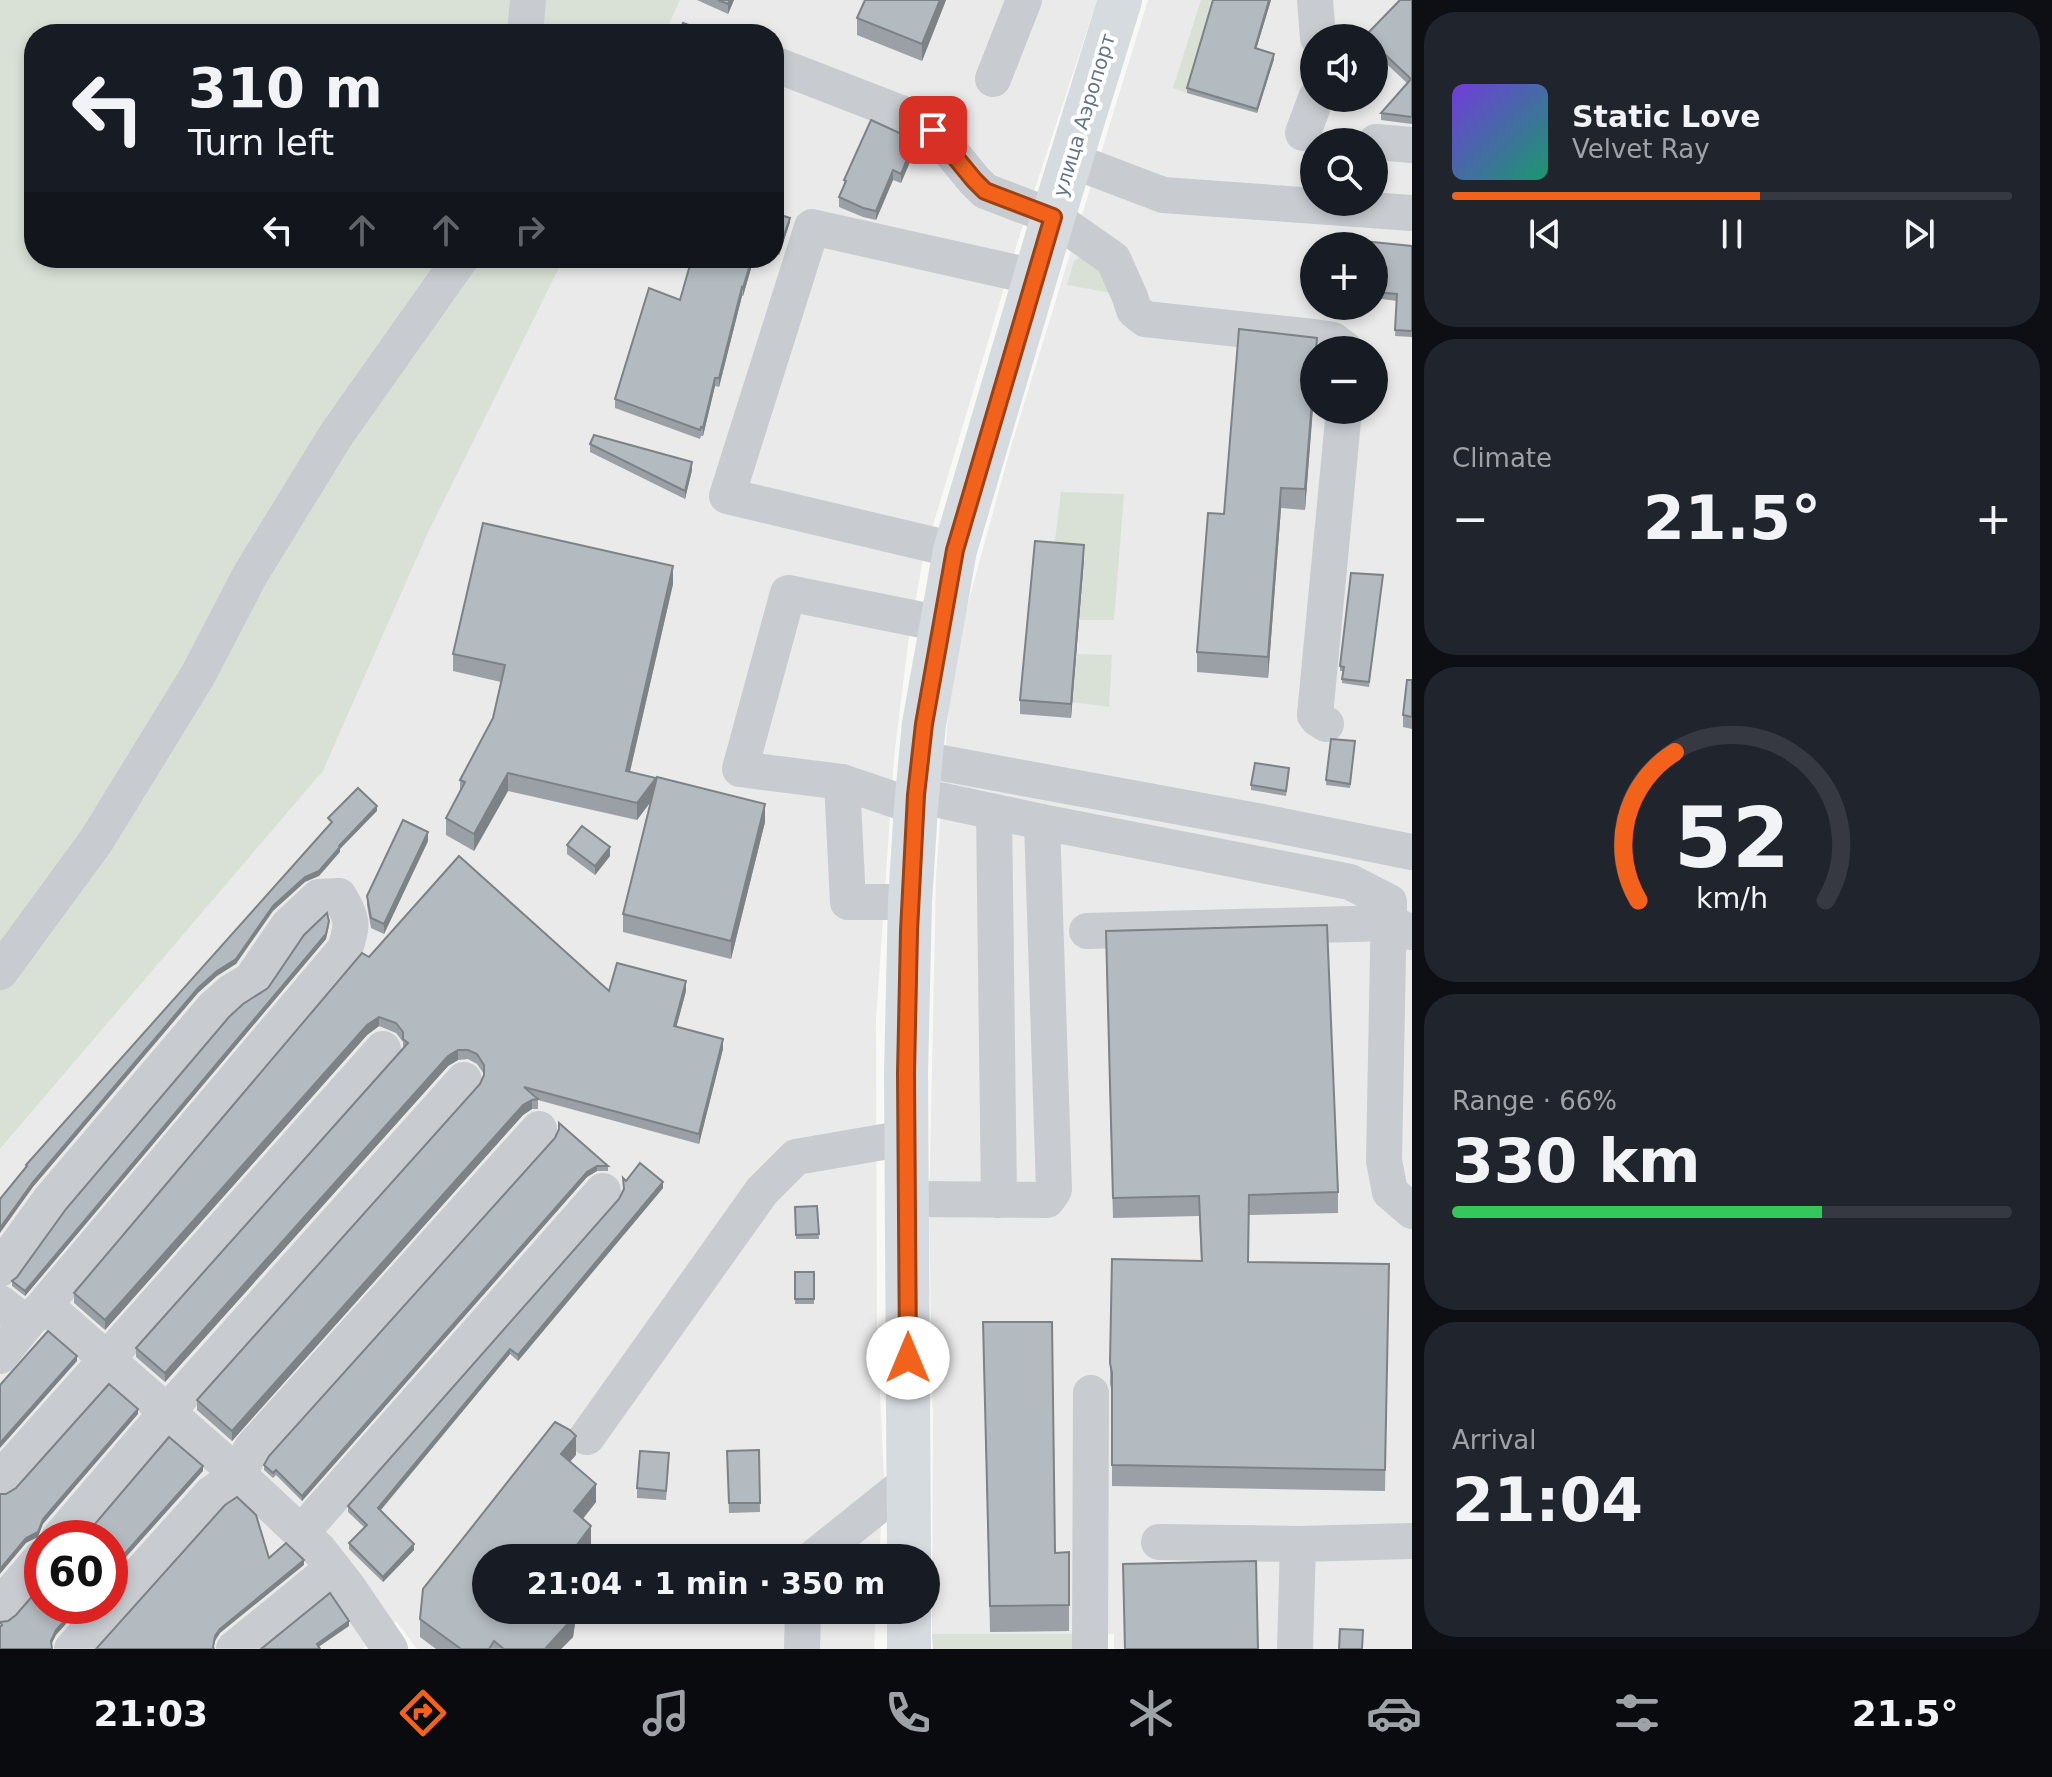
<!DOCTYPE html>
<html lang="en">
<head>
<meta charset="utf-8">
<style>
  body { margin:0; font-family:"DejaVu Sans",sans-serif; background:#20242c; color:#f1f3f6; height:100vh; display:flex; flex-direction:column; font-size:30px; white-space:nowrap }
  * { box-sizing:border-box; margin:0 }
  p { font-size:26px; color:#9ea1a6 }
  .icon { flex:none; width:44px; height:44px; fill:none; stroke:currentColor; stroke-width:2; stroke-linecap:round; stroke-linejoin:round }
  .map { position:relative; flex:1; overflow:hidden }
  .sheet { display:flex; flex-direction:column; gap:12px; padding:12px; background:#0d0f14; width:640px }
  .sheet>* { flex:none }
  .hud { position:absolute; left:24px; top:24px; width:760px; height:244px; border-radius:32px; box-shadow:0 4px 12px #0003; background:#171b24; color:#f1f3f6; overflow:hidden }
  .controls { position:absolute; left:1300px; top:24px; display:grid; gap:16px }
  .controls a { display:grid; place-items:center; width:88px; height:88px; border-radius:50%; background:#171b24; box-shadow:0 4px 12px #0003; font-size:40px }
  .speed { position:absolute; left:24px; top:1520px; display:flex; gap:16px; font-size:40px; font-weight:700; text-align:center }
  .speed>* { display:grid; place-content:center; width:104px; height:104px; border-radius:50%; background:#171b24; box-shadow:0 4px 12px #0003; line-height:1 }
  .speed .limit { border:12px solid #d22; background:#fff; color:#111 }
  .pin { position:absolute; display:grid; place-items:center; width:68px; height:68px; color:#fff; margin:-34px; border-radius:16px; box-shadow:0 4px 12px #0006 }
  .me { position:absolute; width:88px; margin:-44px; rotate:0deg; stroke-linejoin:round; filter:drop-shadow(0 0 6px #0008) }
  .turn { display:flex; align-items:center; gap:28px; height:168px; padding:0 32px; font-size:36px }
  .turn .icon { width:104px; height:104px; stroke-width:2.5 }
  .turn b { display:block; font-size:56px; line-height:68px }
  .lanes { display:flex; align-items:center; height:76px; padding:0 32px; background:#0003; justify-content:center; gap:40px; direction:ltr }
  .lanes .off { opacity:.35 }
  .big { font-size:60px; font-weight:700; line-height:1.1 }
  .sheet .widget { flex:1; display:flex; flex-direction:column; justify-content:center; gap:12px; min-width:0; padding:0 28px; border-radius:32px; background:#20242c }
  .sheet .dial { align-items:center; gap:0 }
  .dial svg { height:208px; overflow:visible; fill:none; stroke:#363941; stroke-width:7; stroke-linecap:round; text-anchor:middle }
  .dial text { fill:#f1f3f6; stroke:none }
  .song { display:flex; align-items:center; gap:24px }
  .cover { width:96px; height:96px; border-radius:12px; background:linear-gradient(135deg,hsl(260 70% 55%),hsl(160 70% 35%)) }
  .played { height:8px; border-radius:4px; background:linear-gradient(90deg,#f2621b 55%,#363941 55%) }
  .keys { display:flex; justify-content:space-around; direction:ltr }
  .heat { display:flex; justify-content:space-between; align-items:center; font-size:44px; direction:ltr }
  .charge { height:12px; border-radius:6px; background:linear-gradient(90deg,#34c759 66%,#363941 0) }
  .trip { position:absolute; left:472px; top:1544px; width:468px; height:80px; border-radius:40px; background:#171b24; box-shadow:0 4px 12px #0003; font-weight:700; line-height:80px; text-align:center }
  .tabs { display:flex; height:128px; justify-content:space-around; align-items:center; background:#090b0e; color:#9ea1a6 }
  .tabs .icon { width:56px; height:56px }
  .tabs .active { color:#f2621b }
  .tabs b { font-size:36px; color:#f1f3f6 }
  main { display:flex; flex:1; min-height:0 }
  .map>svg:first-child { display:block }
</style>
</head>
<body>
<main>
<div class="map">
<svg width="1412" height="1649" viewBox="0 0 1412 1649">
  <rect width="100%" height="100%" fill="#f8f8f5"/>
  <g fill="#e9eae9" fill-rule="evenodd">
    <path d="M680,0H1097L1020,234L923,559L909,636L894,757L876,1019L877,1328L884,1478L879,1558H486V1610H876L874,1649H417L396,1621L362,1649H0V1149L323,771L427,535L564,258H774V34H665ZM42,1538H110V1606H42Z"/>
    <path d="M1148,0H1412V1649H1114V1634H932L933,1423L929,1211L936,877L952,662L1012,443ZM1314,38H1374V98H1314ZM1314,142H1374V202H1314ZM1314,246H1374V306H1314ZM1314,350H1374V410H1314Z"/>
  </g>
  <g fill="#d9e1d6">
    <polygon points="0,0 680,0 665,34 34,34 34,258 564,258 427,535 323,771 0,1149"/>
    <polygon points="1201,0 1214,0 1187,93 1173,88"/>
    <polygon points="1080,257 1102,267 1123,295 1067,285 1074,261"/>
    <polygon points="1061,492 1124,494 1114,620 1079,620 1053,556"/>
    <polygon points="1076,654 1112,655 1109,707 1072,702"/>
    <polygon points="932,1634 1079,1634 1079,1649 933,1649"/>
  </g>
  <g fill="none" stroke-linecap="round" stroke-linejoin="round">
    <g stroke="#c8cbcf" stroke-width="36">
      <polyline points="1315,0 1318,38"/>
      <polyline points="525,34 528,0"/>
      <polyline points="774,64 919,120 933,130 974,180 985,191 1053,217 1113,259 1130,297 1134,310 1145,319 1314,337 1333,340 1346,350"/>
      <polyline points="993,79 1024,0"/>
      <polyline points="1303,133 1316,98"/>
      <polyline points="1374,145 1376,142 1412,145"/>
      <polyline points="1071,160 1163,195 1412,213"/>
      <polyline points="955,550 727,496 812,227 1035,277"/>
      <polyline points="1326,724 1318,719 1315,715 1344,410"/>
      <polyline points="920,759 1262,822 1412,852"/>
      <polyline points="842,782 848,902 910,902"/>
      <polyline points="916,795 1042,822 1350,882 1389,902 1384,1161 1390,1192 1412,1211"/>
      <polyline points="916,807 842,782 740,769 788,593 942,624"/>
      <polyline points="994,812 999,1200"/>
      <polyline points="1087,931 1389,923 1411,932"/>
      <polyline points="0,972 96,841 198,675 250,575 336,435 461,258"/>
      <polyline points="907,1199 1047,1200 1054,1190 1042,822"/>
      <path d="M0,1269L49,1201L214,1007L231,992L251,980L288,926L319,897L339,896C353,919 353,924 345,949L41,1309"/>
      <polyline points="0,1303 19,1318 30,1319 41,1309 54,1313 239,1475 319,1550 348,1587 390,1649"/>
      <polyline points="0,1356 30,1319"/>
      <polyline points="587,1437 762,1191 796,1157 906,1138"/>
      <polyline points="0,1479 383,1049"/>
      <polyline points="301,1533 603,1191"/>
      <polyline points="59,1538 167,1412 464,1080"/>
      <polyline points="1159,1542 1298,1544"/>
      <polyline points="813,1558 909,1481"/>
      <polyline points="0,1606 42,1557"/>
      <polyline points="72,1649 211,1494 239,1475 251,1449 539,1129"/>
      <polyline points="234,1649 333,1568"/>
      <polyline points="802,1649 803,1610"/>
      <polyline points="1090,1649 1091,1393"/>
      <polyline points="1295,1649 1298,1544 1412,1541"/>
    </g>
    <g stroke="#d6dbe0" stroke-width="44">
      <polyline points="909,1558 906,1073 910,902 916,807 924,724 955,550 1053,217 1120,0"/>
      <polyline points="909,1610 909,1649"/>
    </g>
  </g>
  <g fill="#9aa0a5">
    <polygon points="697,0 734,0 728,14"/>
    <polygon points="946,0 922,61 857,35 857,18"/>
    <polygon points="1213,0 1271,0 1256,49 1274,59 1257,113 1187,93 1187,88"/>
    <polygon points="1412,0 1412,124 1381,120 1381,113 1407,83 1374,52 1374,38 1365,38 1365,36"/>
    <polygon points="915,150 901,183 893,180 876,220 863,217 839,207 839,197 844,185 844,180"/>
    <polygon points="774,213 790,222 779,255 774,253"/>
    <polygon points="1374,246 1412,246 1412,337 1395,336 1397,301 1374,298"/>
    <polygon points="692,258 754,258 743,296 742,296 719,387 715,386 703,436 701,436 700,439 615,408 615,399 680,300"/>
    <polygon points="1317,350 1305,510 1281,508 1268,678 1197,672 1197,652 1224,514"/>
    <polygon points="590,444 692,470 685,499 590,452"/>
    <polygon points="1084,559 1071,718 1020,714 1020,700"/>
    <polygon points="1383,575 1369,687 1342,683 1343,671 1340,671 1340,666"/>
    <polygon points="673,584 630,772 765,822 731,959 623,932 623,914 650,802 637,820 508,791 474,851 446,835 446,818 460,792 460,780 493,718 501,682 453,671 453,654"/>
    <polygon points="1412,680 1412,729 1403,727 1403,715"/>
    <polygon points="1355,741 1350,788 1326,785 1326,780"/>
    <polygon points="1289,773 1286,796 1251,790 1251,785"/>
    <polygon points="428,841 384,934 371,928 367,905 367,896"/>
    <polygon points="567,845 610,856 595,875 567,854"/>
    <polygon points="329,926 326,939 25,1296 12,1286 12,1281 17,1277 268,988"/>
    <polygon points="1106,952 1338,1192 1338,1213 1249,1215 1248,1262 1389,1264 1385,1491 1112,1486 1112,1393 1110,1384 1112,1259 1201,1261 1199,1216 1113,1218"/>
    <polygon points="369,957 609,991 686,991 676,1027 723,1049 699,1144 538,1100 538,1109 532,1109 523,1115 232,1441 197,1410 197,1400 480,1084 484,1074 477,1064 468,1059 458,1060 448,1066 165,1382 136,1357 136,1348 403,1048 403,1042 396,1033 379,1026 367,1035 105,1330 74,1303 74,1293"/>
    <polygon points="555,1138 608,1166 608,1171 597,1171 587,1177 302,1501 276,1475 273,1478 264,1470 264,1465"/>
    <polygon points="626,1181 663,1188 518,1361 510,1354 381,1510 414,1550 383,1582 349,1549 349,1543 365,1528 348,1512 348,1506 619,1199"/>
    <polygon points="817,1206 819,1239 796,1239 795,1207"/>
    <rect x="795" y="1272" width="19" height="32"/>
    <polygon points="983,1322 1055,1553 1069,1552 1069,1631 990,1632"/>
    <polygon points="759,1450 760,1512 729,1513 727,1451"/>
    <polygon points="576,1455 570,1461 596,1502 583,1519 591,1545 581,1558 486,1558 577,1610 573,1637 561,1649 436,1649 420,1637 420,1619"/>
    <polygon points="669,1463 666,1500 637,1498 637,1488"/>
    <polygon points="713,1610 753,1610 753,1613 713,1615"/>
  </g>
  <g fill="#7d8286">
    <polygon points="730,0 734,0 728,14 728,4"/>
    <polygon points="940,0 946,0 922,61 922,44"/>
    <polygon points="1269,0 1271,0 1255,53 1255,48"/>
    <polygon points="1274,54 1274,59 1257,113 1257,109"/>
    <polygon points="915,140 915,150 901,183 901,174"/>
    <polygon points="893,170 893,180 876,220 876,211"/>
    <polygon points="790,218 790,222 779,255 779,250"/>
    <polygon points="752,258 754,258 743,296 743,288"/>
    <polygon points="742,287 742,296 719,387 719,378"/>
    <polygon points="1314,375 1314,396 1305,510 1305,489"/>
    <polygon points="715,378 715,386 703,436 703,428"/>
    <polygon points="692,462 692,470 685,499 685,491"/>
    <polygon points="1281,488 1281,508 1268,678 1268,657"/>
    <polygon points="1084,545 1084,559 1071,718 1071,704"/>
    <polygon points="673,566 673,584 626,788 626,771"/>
    <polygon points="508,773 508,791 474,851 474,834"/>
    <polygon points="656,778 656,795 637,820 637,803"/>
    <polygon points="765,804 765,822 731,959 731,941"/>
    <polygon points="377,806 377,811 340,849 340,852 319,876 305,882 273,911 236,964 217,976 198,993 33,1187 0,1233 0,1228 33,1182 198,988 273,906 339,846"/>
    <polygon points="428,832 428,841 384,934 384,924"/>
    <polygon points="610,847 610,856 595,875 595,866"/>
    <polygon points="329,921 326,939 25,1296 25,1291"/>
    <polygon points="686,981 686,991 674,1036 674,1026"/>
    <polygon points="379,1017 379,1026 367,1035 105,1330 105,1320 367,1025"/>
    <polygon points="723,1039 723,1049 699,1144 699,1134"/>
    <polygon points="458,1050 458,1060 448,1066 165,1382 165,1373 448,1056"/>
    <polygon points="532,1100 532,1109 523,1115 232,1441 232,1431 523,1105"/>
    <polygon points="597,1166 597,1171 587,1177 302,1501 302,1496 587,1172"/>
    <polygon points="663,1182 663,1188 518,1361 518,1355"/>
    <polygon points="510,1349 510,1354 378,1513 378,1508"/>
    <polygon points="77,1356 77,1361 0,1448 0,1443"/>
    <polygon points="138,1409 138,1414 43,1524 38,1537 26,1543 0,1574 0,1569"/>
    <polygon points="576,1436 576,1455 561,1472 561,1454"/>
    <polygon points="203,1466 203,1471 110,1575 110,1570"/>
    <polygon points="596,1484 596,1502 574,1529 574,1511"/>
    <polygon points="591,1526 591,1545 581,1558 567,1558"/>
    <polygon points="414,1544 414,1550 383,1582 383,1577"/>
    <polygon points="304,1560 304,1565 220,1633 215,1641 213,1649 215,1636 220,1629"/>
    <polygon points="78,1606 82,1606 56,1635 51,1645 51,1641 56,1630"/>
    <polygon points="574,1610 577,1610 573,1637 561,1649 545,1649"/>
    <polygon points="349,1621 349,1626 317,1648 317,1644"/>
  </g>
  <g fill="#b3bac0" stroke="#7d8286" stroke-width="2">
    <polygon points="718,0 730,0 728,4"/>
    <polygon points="865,0 940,0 922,44 857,18"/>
    <polygon points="1213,0 1269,0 1255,48 1274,54 1257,109 1187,88"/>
    <polygon points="1400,0 1412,0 1412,117 1381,113 1411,79 1374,44 1374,38 1367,38 1365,36"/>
    <polygon points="683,23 715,34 679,34"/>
    <polygon points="871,120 915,140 901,174 893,170 876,211 863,208 839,197 846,181 844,180"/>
    <polygon points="774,213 790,218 779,250 774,249"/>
    <polygon points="1333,238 1412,246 1412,331 1395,330 1397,294 1374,292 1374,246 1332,246"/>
    <polygon points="692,258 752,258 743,288 742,287 719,378 715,378 703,428 701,427 700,430 615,399 649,288 680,300"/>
    <polygon points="1239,329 1317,338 1316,350 1314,350 1314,375 1305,489 1281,488 1268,657 1197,652 1208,513 1224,514"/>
    <polygon points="594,435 692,462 685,491 590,444"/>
    <polygon points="483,523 673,566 626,771 656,778 637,803 508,773 474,834 446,818 465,782 460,780 493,718 505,665 453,654"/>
    <polygon points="1035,541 1084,545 1071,704 1020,700"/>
    <polygon points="1351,573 1383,575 1369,682 1342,679 1344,667 1340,666"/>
    <polygon points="1407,680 1412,680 1412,717 1403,715"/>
    <polygon points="1331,739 1355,741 1350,784 1326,780"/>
    <polygon points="1255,763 1289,768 1286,791 1251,785"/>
    <polygon points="657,777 765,804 731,941 623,914"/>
    <polygon points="358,788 377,806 339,846 340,847 319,871 305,877 273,906 236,959 217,971 198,988 33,1182 0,1228 0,1199 27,1166 26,1165 332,822 328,818"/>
    <polygon points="403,820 428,832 384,924 371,918 367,896"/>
    <polygon points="582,826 610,847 595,866 567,845"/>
    <polygon points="459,856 609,991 617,963 686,981 674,1026 723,1039 699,1134 524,1087 538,1099 532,1100 523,1105 232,1431 197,1400 480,1084 484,1075 484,1065 477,1054 468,1050 458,1050 448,1056 165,1373 136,1348 408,1043 403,1039 403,1032 396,1023 379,1017 367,1025 105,1320 74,1293 362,953 369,957"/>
    <polygon points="327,913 329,921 326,934 26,1290 25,1291 12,1281 17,1277 66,1209 229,1017 243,1004 268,988 304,935"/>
    <polygon points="1327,925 1338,1192 1249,1195 1248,1262 1389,1264 1385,1470 1112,1465 1112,1373 1110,1363 1112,1259 1202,1261 1199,1196 1113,1198 1106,931"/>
    <polygon points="559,1123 608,1166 597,1166 587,1172 302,1496 276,1470 273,1473 264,1465 269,1456 555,1138 559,1129"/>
    <polygon points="640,1163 663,1182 518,1355 510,1349 378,1508 414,1544 383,1577 349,1543 367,1525 348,1506 619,1199 624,1189 623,1178 626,1181"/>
    <polygon points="817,1206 819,1234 796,1235 795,1207"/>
    <rect x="795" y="1272" width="19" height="27"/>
    <polygon points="983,1322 1052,1322 1055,1553 1069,1552 1069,1605 990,1606"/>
    <polygon points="48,1331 77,1356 0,1443 0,1385"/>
    <polygon points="109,1384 138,1409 43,1519 38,1532 26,1538 0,1569 0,1494 6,1494 16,1488"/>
    <polygon points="555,1422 570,1430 576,1436 561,1454 596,1484 574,1511 591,1526 567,1558 486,1558 486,1610 574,1610 573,1618 545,1649 504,1649 494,1641 489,1649 461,1649 420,1619 423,1589"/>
    <polygon points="169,1437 203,1466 110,1570 110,1538 83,1538"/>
    <polygon points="759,1450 760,1503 729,1503 727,1451"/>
    <polygon points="640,1451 669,1453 666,1491 637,1488"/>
    <polygon points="237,1497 256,1515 269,1558 286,1543 304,1560 220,1629 215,1636 213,1647 214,1649 96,1649 225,1505"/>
    <polygon points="1256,1561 1258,1649 1125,1649 1123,1564"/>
    <polygon points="42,1585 42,1606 78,1606 56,1630 51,1641 52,1649 0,1649 0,1627 2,1625 0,1622 8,1621 16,1615"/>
    <polygon points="330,1593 349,1621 317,1644 320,1649 261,1649"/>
    <polygon points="1340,1629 1363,1630 1362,1649 1339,1649"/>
  </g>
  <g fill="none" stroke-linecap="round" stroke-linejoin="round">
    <g stroke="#9d4012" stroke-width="20">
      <polyline id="route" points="908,1358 906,1073 909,931 916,795 924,724 955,550 1053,217 985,191 974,180 933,130"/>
    </g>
    <use href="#route" stroke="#f2621b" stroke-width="14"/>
  </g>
  <g text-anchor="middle" stroke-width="8" stroke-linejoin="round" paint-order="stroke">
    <g font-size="20" fill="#657589" stroke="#fff">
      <text transform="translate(1084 115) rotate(-73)" y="7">улица Аэропорт</text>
    </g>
  </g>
</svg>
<div class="controls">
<a><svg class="icon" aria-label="sound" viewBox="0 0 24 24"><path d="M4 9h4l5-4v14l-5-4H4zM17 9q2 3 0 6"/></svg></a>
<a><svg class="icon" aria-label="search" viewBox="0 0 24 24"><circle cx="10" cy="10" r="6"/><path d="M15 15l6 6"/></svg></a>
<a>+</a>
<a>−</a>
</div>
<div class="speed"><div class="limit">60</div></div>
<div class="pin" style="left:933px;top:130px;background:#d93025"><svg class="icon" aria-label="arrive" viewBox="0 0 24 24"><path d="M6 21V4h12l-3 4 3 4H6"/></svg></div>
<svg class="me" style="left:908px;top:1358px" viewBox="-20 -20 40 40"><circle r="19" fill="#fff"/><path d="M0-13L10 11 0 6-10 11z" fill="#f2621b"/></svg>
<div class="trip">21:04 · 1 min · 350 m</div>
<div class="hud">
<div class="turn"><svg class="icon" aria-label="left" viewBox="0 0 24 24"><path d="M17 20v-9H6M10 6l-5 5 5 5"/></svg><div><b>310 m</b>Turn left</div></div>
<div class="lanes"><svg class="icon" aria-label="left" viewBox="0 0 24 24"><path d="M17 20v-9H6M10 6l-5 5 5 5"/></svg><svg class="icon off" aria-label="ahead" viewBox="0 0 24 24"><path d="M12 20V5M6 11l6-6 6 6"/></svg><svg class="icon off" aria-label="ahead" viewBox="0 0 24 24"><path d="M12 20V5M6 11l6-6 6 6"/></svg><svg class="icon off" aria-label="right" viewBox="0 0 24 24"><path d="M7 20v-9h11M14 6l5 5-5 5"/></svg></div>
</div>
</div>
<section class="sheet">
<div class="widget">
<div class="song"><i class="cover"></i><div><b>Static Love</b><p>Velvet Ray</p></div></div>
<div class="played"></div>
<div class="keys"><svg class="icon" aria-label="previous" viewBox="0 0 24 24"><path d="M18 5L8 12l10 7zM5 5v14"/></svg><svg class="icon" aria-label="pause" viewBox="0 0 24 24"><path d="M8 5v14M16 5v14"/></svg><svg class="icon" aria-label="next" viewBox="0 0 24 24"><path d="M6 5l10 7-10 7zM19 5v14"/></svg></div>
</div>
<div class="widget"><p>Climate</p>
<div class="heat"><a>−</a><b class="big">21.5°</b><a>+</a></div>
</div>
<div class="widget dial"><svg viewBox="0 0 100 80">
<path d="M14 69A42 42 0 1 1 86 69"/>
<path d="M14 69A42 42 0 0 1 28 12" stroke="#f2621b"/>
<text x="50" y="56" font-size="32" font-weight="700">52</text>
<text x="50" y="72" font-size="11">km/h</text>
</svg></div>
<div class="widget"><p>Range · 66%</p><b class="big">330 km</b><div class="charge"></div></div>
<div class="widget"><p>Arrival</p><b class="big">21:04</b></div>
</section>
</main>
<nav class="tabs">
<b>21:03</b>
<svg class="icon active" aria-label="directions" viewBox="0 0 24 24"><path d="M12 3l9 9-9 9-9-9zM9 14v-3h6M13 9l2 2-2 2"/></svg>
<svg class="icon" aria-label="music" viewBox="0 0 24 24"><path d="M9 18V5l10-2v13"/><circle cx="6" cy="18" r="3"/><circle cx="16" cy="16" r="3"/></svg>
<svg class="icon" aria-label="phone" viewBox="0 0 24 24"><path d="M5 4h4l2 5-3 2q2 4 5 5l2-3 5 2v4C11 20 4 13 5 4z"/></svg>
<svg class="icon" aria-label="climate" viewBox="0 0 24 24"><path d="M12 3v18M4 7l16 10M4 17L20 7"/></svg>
<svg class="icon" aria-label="car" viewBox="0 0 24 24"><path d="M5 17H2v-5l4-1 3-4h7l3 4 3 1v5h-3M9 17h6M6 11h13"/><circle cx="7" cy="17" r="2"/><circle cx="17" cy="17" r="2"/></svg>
<svg class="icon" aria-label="filters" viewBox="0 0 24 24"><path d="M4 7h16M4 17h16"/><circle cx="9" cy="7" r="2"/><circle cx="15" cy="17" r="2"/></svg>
<b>21.5°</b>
</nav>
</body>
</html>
